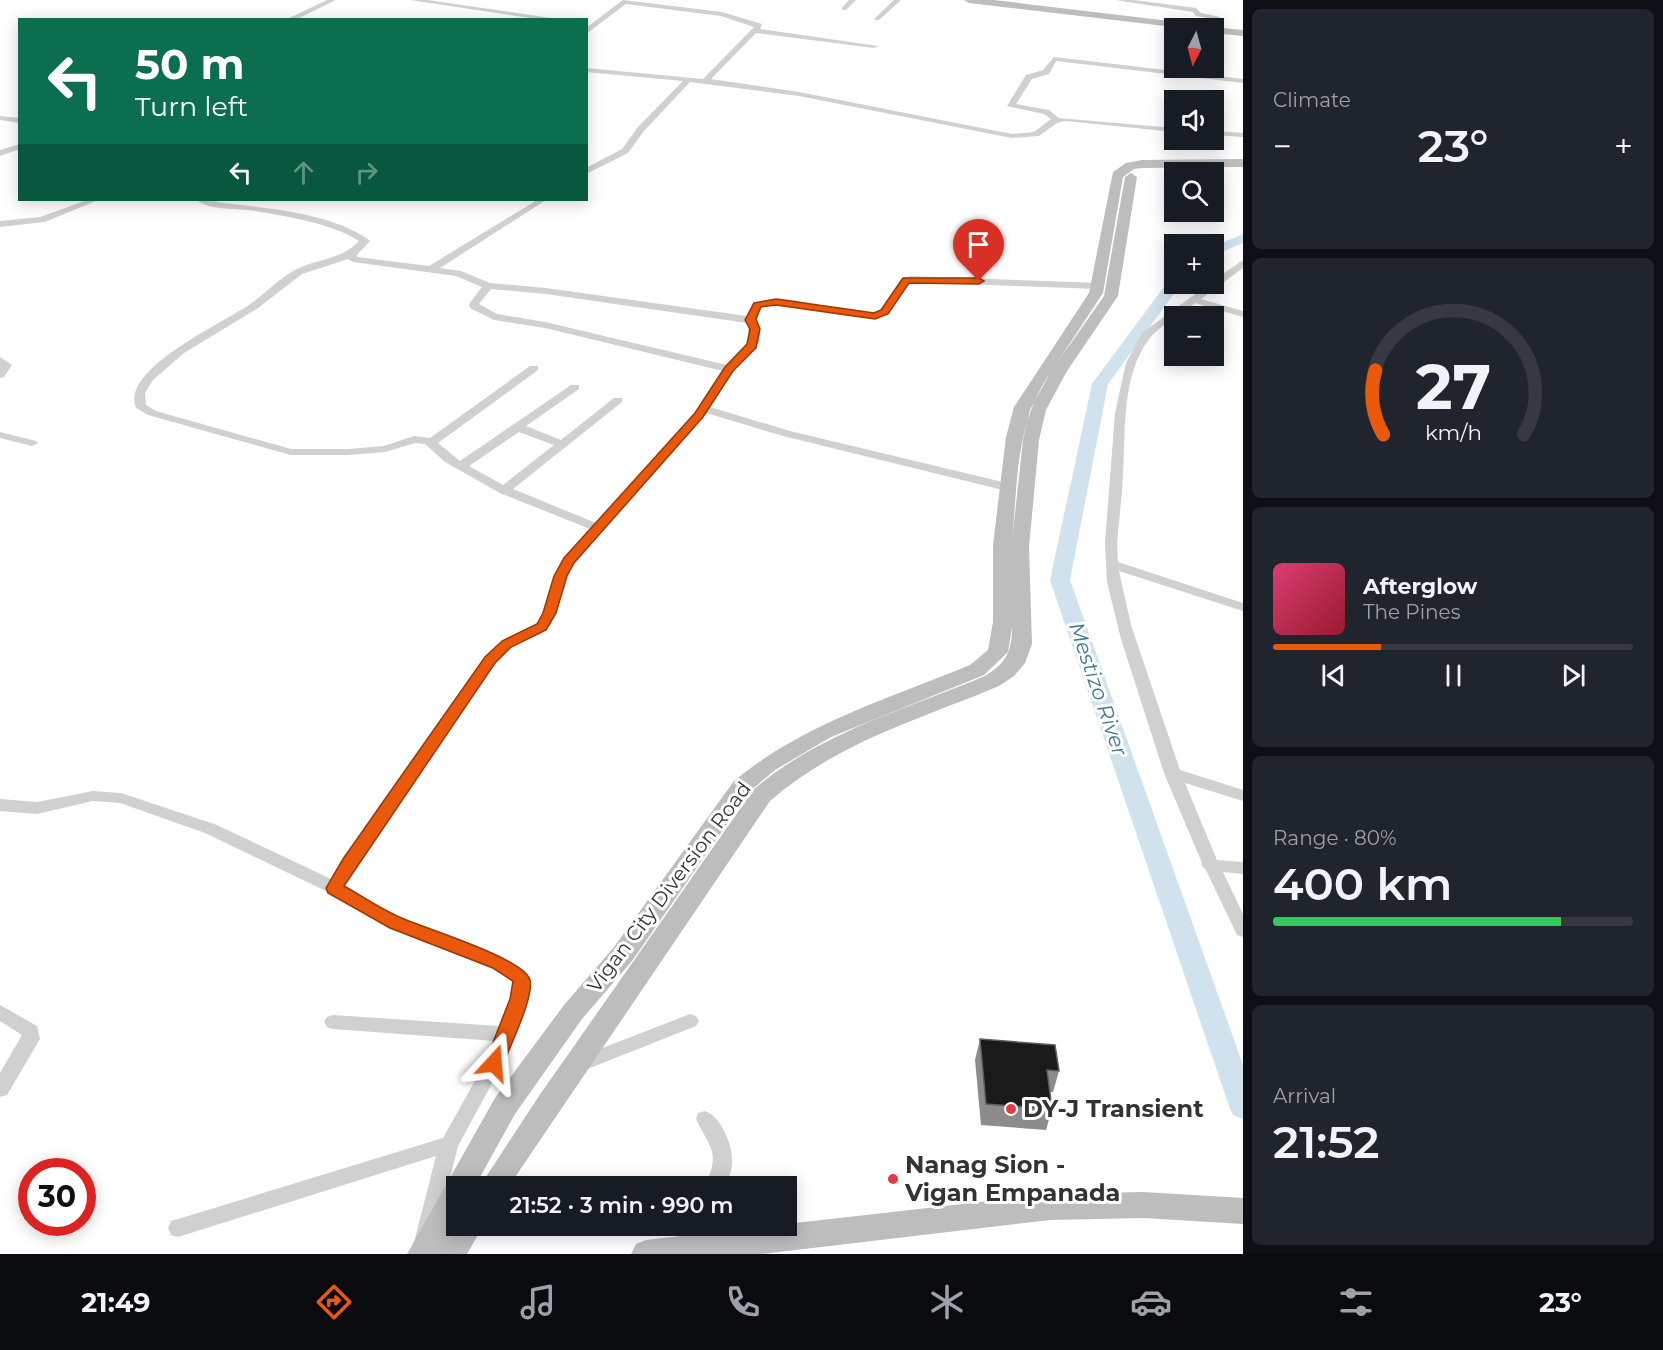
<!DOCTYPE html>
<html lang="en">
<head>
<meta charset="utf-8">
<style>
  body { margin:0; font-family:Montserrat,sans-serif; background:#20242c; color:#f1f3f6; height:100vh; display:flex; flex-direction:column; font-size:22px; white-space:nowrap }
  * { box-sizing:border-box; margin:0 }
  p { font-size:20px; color:#9ea1a6 }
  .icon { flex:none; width:33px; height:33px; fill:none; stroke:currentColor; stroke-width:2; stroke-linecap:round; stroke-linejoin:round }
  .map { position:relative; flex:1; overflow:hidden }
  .details { display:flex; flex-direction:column; gap:9px; padding:9px; background:#0d0f14; width:420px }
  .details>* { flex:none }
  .banner { position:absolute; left:18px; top:18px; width:570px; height:183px; border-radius:0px; box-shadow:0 3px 15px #0003; background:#0b6e4f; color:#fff; overflow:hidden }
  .needle { width:39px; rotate:186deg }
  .tools { position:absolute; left:1164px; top:18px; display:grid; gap:12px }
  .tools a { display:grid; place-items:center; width:60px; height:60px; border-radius:0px; background:#171b24; box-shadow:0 3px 15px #0003; font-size:30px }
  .speed { position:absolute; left:18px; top:1158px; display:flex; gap:12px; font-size:30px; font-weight:700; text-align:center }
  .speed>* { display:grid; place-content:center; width:78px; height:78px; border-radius:50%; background:#171b24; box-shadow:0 3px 15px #0003; line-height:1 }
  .speed .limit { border:9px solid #d22; background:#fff; color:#111 }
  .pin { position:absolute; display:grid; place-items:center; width:51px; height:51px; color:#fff; margin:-62px -26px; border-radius:50% 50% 50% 0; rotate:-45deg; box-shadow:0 0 6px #0007 }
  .pin .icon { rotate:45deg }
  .me { position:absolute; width:66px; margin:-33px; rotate:19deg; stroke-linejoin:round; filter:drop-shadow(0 0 4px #0008) }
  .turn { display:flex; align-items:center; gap:21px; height:126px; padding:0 18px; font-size:27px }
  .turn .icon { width:78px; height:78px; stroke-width:2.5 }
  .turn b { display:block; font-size:42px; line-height:51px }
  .lanes { display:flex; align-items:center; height:57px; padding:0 18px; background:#0003; justify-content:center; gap:30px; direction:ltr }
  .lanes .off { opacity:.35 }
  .big { font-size:45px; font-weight:600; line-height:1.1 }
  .details .widget { flex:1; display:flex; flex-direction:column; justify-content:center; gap:9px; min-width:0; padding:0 21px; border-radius:9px; background:#20242c }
  .details .dial { align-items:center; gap:0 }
  .dial svg { height:156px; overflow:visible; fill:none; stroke:#363941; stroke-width:7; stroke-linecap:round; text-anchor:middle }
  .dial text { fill:#f1f3f6; stroke:none }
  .song { display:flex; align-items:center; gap:18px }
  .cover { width:72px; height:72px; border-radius:9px; background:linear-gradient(135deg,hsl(340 70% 55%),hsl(350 70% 35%)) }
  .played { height:6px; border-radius:3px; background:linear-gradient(90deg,#ea580c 30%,#363941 30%) }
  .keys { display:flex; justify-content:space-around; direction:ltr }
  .heat { display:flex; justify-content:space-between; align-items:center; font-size:33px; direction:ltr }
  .charge { height:9px; border-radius:4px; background:linear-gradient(90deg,#34c759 80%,#363941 0) }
  .trip { position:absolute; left:446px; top:1176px; width:351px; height:60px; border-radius:0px; background:#171b24; box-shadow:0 3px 15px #0003; font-weight:600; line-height:60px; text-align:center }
  .menu { display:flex; height:96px; justify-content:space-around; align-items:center; background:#090b0e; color:#9ea1a6 }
  .menu .icon { width:42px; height:42px }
  .menu .current { color:#ea580c }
  .menu b { font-size:27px; color:#f1f3f6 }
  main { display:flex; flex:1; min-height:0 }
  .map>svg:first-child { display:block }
</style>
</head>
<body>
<main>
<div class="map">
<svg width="1243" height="1254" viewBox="0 0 1243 1254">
  <rect width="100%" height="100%" fill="#fff"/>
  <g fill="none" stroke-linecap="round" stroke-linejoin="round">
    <g fill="#cfe2ee" fill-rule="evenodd">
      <polygon points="1243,234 1243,243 1214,255 1214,246"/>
      <polygon points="1174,278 1174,284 1181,284 1108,384 1070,580 1243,1065 1243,1119 1233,1115 1229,1106 1050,580 1092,384 1169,280"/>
    </g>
    <g fill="#d0d0d0" fill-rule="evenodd">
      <polygon points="327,0 336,0 295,20 285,20"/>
      <polygon points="410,0 428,0 565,20 543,20"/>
      <polygon points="623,0 722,12 762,24 760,29 878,46 874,48 756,33 711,79 799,92 1012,134 1034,132 1051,119 1044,114 1007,106 1026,75 1043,70 1054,57 1243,79 1243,83 1056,61 1049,74 1032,79 1016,104 1049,110 1059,118 1174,128 1174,132 1065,121 1057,123 1039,136 1012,138 799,96 690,82 644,131 628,153 586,174 586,168 622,149 638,127 683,81 586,72 586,68 703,79 754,27 721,16 626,4 586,34 586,28"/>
      <polygon points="849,0 856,0 846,10 842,10 842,8"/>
      <polygon points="894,0 901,0 879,20 875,20 875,18"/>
      <polygon points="1115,0 1134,0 1196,8 1201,13 1220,17 1217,28 1214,30 1209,28 1213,19 1196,16 1193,12"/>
      <polygon points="0,116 20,118 20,123 0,120"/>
      <polygon points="1214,131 1243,133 1243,137 1214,135"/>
      <polygon points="20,144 20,149 0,156 0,150"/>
      <polygon points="87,200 98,200 45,222 0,227 0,221 40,217"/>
      <path d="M196,200C205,199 214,201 223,203C268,208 330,213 368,239L370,241L357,255V257L429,266L537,200H546L440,268L461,271L490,283L546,288L747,316L753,303C765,300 775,298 786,299C817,302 850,319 880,310L901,279L910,276L1098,283L1103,286L1098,289L911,282L908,283L888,314C845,327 804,297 761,307L755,320L759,325L760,341L733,371L710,407L790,431L1011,484L1013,487L1011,490L1007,491L783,436L706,413L574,563L566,576L551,625L540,634L512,647L495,663L390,812L344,886L402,918L505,959L525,971L531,989L528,999L503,1063L458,1146L431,1254H411L436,1156L178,1237L171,1235L168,1228L171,1221L178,1219L443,1138L486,1061L494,1041L333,1029L327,1027L324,1022L327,1017L333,1015L499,1026L513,989L511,980L493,969L390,928L328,892L205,833L120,803L93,801L37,814L0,811V799L37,802L93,791L121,793L217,825L331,879L380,804L485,657L502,641L530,628L540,620L554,576L562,561L590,529L500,493L445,462L425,444L415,443L385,452L349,455H291L148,415L136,408C120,369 223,323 249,305C265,294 279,278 297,269C320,258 341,260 359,241C333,224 286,216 255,211C237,208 211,211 196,200ZM348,259L353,262L456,276L482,287L469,304L470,308L494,320L545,328L723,371L695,413L596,523L513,489L622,402V398H614L561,440L526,426L579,389V385H571L460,461L438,443L538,370V366H530L430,438L414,436L384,446L349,449H291L156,411L146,405L145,393L153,380L184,353L258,308L302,274ZM491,289L546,294L747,323L750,340L727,365L545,322L497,314L479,304ZM519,432L554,445L503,485L469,466Z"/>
      <path d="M1243,260V268L1201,299L1243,311V317L1195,303C1181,314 1159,326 1149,339C1121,377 1126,430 1123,474C1122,497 1119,520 1117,543L1118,562L1243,603V611L1119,571L1131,625L1180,770L1243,790V801L1185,783L1217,860L1243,862V874L1223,872L1243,914V937L1237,935L1206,870L1201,865L1202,863L1164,773L1121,639L1107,582L1105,543L1115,413L1126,363L1142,333L1209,284H1214V280Z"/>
      <polygon points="0,357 12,365 4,377 0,378"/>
      <polygon points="0,432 36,441 38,443 32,446 0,438"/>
      <polygon points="0,1005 37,1026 40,1039 7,1095 0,1097 0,1073 22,1035 0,1021"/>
      <polygon points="690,1014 696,1016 699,1021 696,1026 580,1072 574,1069 571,1064 574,1059"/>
      <path d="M705,1111C720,1116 732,1143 732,1159C733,1169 729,1178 725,1186H705C721,1151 710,1149 696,1119L698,1113Z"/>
      <polygon points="683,1226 704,1226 689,1254 672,1254 670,1250"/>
    </g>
    <g fill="#bdbdbd" fill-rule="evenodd">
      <polygon points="964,0 994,0 1203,25 1208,28 1182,28 969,3"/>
      <polygon points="1214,27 1243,30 1243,36 1214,33 1214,28 1210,28"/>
      <path d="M1243,159V167L1142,168L1134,169L1123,177L1103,293L1057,363L1104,296L1125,177L1131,173L1137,177L1118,296L1067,371L1046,410L1039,440L1029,547L1032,644L1025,663L1014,676L999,686C918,720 838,742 770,801L509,1186H480L539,1096L754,789C822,732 904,710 985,676C1006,663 1012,652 1012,627L1008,652L984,675L831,737L775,770L750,791L632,961L582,1019L515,1114L475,1186H456V1226H483L467,1254H407L495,1098L564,1005L614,947L734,781C804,723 888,699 970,665L988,650L993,622V545L1006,437L1014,407L1089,293L1113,172L1126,163L1142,160ZM1050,373L1030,410L1023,440L1012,541C1018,480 1015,426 1050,373Z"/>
      <polygon points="1143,1192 1243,1198 1243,1224 1143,1218 1050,1220 762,1254 631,1254 636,1244 646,1240 1050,1194"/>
    </g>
  </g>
  <polygon fill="#8c8c8c" points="980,1039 1059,1071 1053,1092 1050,1092 1052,1109 1046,1130 981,1125 975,1060"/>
  <polygon fill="#1a1a1a" stroke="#5f5f5f" stroke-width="1.5" points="980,1039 1055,1045 1059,1071 1047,1070 1052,1109 986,1104"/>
  <path fill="#ea580c" stroke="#983908" stroke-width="1.5" d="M903,278H979L984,281L979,284L909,283L888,314L875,319L776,305L761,307L756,319L760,329L756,348L733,371L703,417L574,563L567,576L556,613L546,630L511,647L495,663L344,886C364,897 383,911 404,919C427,929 525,959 530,980C534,998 510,1045 504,1063L501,1068L494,1071L488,1068L485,1063L510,999L513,981L493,968L390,928L328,893L326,888L343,859L485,657L502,641L537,624L543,613L554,576L564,558L695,413L725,367L747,344L750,329L745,320L754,303L776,299L874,313L881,310Z"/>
  <g fill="#e63946" stroke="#fff" stroke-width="2">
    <circle cx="1011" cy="1109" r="6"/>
    <circle cx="893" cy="1179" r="6"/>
  </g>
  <g text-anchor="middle" stroke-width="6" stroke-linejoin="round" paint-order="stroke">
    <g font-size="20" fill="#333" stroke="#fff">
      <text transform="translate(669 887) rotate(-53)" y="7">Vigan City Diversion Road</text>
    </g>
    <g font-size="21" font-style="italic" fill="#3f7597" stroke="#fff">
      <text transform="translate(1098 689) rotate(71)" y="7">Mestizo River</text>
    </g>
    <g font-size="24" font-weight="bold" fill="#333" stroke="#fff" text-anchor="start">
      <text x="1023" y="1117">DY-J Transient</text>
      <text x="905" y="1173">Nanag Sion -<tspan x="905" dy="28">Vigan Empanada</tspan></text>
    </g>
  </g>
</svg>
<div class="tools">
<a><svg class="needle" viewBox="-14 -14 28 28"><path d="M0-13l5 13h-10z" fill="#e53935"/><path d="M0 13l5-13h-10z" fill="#9ea1a6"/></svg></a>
<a><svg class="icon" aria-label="sound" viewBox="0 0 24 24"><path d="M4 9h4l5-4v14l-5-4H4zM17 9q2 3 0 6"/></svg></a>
<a><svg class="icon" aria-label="search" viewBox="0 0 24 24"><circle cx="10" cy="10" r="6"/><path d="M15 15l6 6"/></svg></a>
<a>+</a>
<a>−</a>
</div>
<div class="speed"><div class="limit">30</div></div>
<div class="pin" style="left:979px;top:281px;background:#d93025"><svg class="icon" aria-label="arrive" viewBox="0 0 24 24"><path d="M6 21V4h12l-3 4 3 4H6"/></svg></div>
<svg class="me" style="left:494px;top:1063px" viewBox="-20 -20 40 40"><path d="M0-17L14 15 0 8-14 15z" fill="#ea580c" stroke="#fff" stroke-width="4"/></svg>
<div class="trip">21:52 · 3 min · 990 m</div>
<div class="banner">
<div class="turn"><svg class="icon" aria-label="left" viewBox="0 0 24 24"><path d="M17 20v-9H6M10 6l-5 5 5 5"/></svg><div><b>50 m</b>Turn left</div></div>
<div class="lanes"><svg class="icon" aria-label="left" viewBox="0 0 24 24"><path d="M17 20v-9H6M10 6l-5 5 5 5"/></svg><svg class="icon off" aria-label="ahead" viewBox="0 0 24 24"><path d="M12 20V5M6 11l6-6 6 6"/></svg><svg class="icon off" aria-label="right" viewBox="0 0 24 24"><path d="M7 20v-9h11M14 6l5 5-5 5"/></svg></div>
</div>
</div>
<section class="details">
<div class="widget"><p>Climate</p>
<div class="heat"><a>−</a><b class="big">23°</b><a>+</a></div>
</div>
<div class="widget dial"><svg viewBox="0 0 100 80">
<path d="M14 69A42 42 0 1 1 86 69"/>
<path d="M14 69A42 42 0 0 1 10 36" stroke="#ea580c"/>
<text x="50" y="56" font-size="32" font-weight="700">27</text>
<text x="50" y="72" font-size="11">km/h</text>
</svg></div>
<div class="widget">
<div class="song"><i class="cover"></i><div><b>Afterglow</b><p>The Pines</p></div></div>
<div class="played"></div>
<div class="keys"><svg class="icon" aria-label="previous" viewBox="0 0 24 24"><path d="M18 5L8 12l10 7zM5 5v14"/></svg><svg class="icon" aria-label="pause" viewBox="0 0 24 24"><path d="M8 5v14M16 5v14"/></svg><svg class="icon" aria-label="next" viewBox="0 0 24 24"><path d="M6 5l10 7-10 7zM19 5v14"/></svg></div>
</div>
<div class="widget"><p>Range · 80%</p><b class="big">400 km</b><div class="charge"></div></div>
<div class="widget"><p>Arrival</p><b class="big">21:52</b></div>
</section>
</main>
<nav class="menu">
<b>21:49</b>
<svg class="icon current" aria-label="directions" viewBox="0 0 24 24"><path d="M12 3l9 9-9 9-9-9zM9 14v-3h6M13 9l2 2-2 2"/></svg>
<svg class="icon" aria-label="music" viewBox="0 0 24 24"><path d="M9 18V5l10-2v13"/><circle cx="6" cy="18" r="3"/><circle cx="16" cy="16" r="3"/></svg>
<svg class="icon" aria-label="phone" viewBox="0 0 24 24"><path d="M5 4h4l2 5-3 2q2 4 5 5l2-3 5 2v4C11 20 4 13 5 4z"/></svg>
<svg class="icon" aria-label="climate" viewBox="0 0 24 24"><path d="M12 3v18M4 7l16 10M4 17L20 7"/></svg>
<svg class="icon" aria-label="car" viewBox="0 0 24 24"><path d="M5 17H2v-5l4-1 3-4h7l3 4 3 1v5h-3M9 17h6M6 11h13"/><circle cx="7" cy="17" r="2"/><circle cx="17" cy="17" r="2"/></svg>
<svg class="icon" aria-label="filters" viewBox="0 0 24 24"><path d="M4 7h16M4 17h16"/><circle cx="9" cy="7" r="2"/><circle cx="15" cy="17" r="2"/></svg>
<b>23°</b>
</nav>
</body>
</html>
